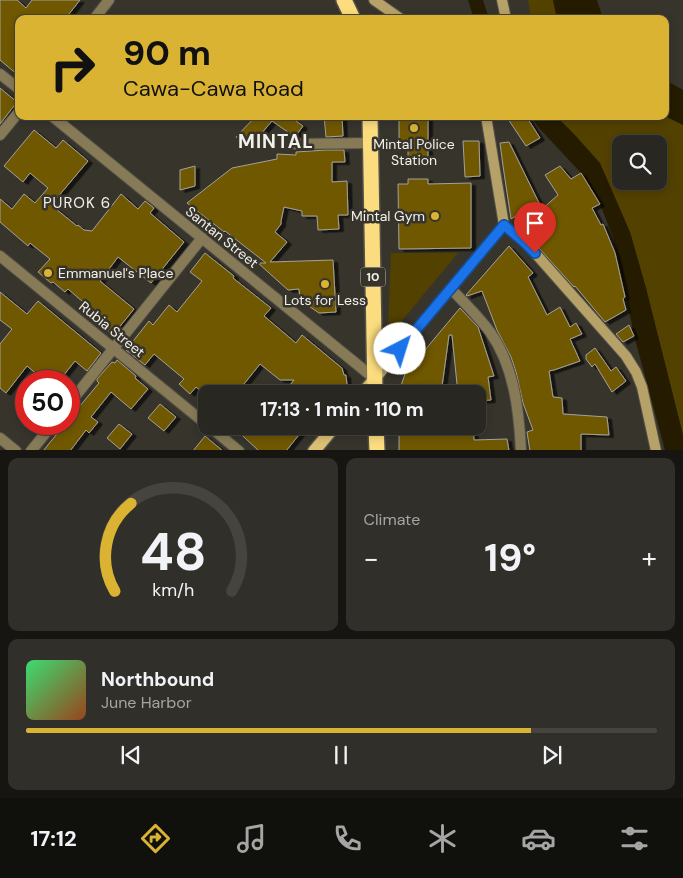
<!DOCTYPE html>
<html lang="en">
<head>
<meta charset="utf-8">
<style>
  body { margin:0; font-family:"DM Sans",sans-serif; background:#312f2a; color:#f1f3f6; height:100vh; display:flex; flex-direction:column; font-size:19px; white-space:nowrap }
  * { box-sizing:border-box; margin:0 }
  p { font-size:16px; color:#a5a5a5 }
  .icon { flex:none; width:28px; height:28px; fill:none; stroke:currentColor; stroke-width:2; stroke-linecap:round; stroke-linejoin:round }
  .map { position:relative; height:450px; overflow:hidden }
  .sheet { display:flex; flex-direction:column; gap:8px; padding:8px; background:#171512; flex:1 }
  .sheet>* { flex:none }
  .top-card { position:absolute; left:15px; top:15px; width:654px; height:105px; border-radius:10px; box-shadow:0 2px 8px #0003,0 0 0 1px #45443f; background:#dab333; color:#111; overflow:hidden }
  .controls { position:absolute; left:612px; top:135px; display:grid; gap:10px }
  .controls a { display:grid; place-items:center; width:55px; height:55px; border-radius:10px; background:#292721; box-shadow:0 2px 8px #0003,0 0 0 1px #45443f; font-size:25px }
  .speed { position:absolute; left:15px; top:370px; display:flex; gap:10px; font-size:25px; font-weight:700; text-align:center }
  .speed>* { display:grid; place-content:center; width:65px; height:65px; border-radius:50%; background:#292721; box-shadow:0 2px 8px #0003,0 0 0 1px #45443f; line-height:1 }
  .speed .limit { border:8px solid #d22; background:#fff; color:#111 }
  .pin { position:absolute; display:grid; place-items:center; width:42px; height:42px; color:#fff; margin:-51px -21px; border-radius:50% 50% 50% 0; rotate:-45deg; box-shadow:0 0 5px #0007 }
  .pin .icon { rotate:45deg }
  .me { position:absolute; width:55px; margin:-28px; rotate:40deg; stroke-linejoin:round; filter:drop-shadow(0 0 4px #0008) }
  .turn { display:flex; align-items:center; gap:18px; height:105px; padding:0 25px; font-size:22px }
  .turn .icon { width:65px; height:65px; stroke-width:2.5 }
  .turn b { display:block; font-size:35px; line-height:42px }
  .big { font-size:38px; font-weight:700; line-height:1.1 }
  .sheet .widget { flex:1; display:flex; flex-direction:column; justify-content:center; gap:8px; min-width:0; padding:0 18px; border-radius:10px; background:#312f2a }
  .sheet .dial { align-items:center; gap:0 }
  .dial svg { height:130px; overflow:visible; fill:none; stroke:#45443f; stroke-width:7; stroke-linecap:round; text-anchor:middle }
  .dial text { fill:#f1f3f6; stroke:none }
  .song { display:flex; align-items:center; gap:15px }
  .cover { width:60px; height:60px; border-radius:8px; background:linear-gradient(135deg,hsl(140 70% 55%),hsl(20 70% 35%)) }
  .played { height:5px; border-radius:2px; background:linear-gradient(90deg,#dab333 80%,#45443f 80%) }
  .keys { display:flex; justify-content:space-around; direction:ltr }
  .heat { display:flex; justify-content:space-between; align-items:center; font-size:28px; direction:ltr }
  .sheet .tiles { flex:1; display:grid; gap:8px; grid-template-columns:1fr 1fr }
  .widget:last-child { grid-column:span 2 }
  .trip { position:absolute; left:198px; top:385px; width:288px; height:50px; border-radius:10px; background:#292721; box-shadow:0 2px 8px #0003,0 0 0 1px #45443f; font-weight:700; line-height:50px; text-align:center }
  .tabs { display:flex; height:80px; justify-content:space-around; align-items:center; background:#10100d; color:#a5a5a5 }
  .tabs .icon { width:35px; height:35px }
  .tabs .current { color:#dab333 }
  .tabs b { font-size:22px; color:#f1f3f6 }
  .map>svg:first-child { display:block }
</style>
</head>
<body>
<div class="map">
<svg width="683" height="451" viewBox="0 0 683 451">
  <defs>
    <filter id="shadow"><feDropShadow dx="4.5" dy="2.5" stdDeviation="0" flood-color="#0009"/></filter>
  </defs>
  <rect width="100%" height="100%" fill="#37342c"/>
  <g fill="#534100" fill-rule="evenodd">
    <polygon points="528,0 553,0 557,19 531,19"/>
    <path d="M556,116H665L683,125V435L646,288L630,232ZM621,144H659V181H621Z"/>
    <polygon points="391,253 458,253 396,328 388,328"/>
  </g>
  <g fill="#241b00">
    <polygon points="468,0 483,0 489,19 474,19"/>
    <polygon points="553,0 597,0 603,19 557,19"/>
    <polygon points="665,80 683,90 683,125 665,116"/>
    <polygon points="530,116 556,116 574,134 600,163 630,232 646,288 683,435 683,450 665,450 636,343 613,237 600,204 581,173 539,128"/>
  </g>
  <g fill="#6f5905" stroke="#a5a197" filter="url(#shadow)">
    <polygon points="0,0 17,0 26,8 32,0 80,0 65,19 19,19 19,76 0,60"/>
    <polygon points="0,88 17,102 0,124"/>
    <polygon points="256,116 289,116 303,126 295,137 272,121 249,148 236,137"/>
    <polygon points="324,116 342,116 343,136 326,137"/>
    <polygon points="399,116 428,116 428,163 408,163 408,141 399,141"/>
    <polygon points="506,116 526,116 540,138 526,146"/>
    <polygon points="34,130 56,148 63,140 88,161 51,205 77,226 78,225 84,230 92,231 121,194 138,209 145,201 154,208 150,213 184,242 151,283 118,257 100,281 134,309 113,335 97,322 98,321 80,306 83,302 68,289 65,292 53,282 51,283 38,272 50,259 30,243 28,246 0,222 0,199 12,209 24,194 35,203 48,188 30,173 23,182 4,166"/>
    <polygon points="463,141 479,141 480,176 465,177"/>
    <polygon points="509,142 542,209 558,195 545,175 560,166 571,179 581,173 600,204 592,208 601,225 603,224 615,253 625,297 623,299 626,310 605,322 575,286 574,287 529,237 516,216 511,219 503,166 500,143"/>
    <polygon points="326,150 344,150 345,162 332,162 332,182 347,181 348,215 338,215 339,229 318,230 317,216 302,216 302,211 284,207 281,221 281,224 275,232 287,242 270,262 333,260 336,312 319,313 300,300 299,289 288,290 258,263 266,263 225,231 224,232 187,203 232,168 277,159 277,154 296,155 296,152"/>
    <polygon points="195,166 195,186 180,190 180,170"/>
    <polygon points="408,179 428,179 428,184 471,183 471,248 399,249 398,184 408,184"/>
    <polygon points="509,246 533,273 528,277 547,315 560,307 570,327 576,323 582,334 570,339 580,361 554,370 549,371 553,397 562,398 563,414 607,417 609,435 581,434 581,451 530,451 527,432 533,430 523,403 516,372 511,357 497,330 482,291 467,296 466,295"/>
    <polygon points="205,253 234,276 233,278 271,308 264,316 296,343 302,335 342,368 344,375 346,375 347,385 340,394 283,394 294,380 280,380 260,364 236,394 204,394 196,387 190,394 179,384 184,379 154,354 145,365 126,350 149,321 153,325 169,305 177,312 202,281 190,272"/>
    <polygon points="0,292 27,314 38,301 101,353 87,371 75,361 59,381 45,381 27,366 6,393 0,388 0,344 12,329 0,320"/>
    <polygon points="460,308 478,327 494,376 488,377 491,400 476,401 476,394 458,394 452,335 449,335 441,394 398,394 405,374"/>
    <polygon points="629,325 634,336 623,342 616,334"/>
    <polygon points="595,348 611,371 616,367 626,381 612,392 595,364 592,367 586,359 586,355"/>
    <polygon points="117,360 136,376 135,378 148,389 131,409 111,392 91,417 98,422 89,433 86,430 70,451 43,451 65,424 69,424 69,419 99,383 97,381 97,379 112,362 115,363"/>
    <polygon points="160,404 176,417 164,431 148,418"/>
    <polygon points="119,424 132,434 120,449 107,438"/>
    <polygon points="232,426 306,426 286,451 259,451"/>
    <polygon points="399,426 473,426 474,440 507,439 509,451 399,451"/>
    <polygon points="205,436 223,451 193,451"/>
  </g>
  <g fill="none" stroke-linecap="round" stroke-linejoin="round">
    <g stroke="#55524a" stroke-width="12">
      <g id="street">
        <polyline points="94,19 109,0"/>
        <polyline points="0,74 19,89"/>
        <polyline points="52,116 375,379"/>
        <polyline points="0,135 19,112"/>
        <polyline points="295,144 371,143"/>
        <polyline points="0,256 206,424"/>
        <path d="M451,289C465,303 479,317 490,332C514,366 519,410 521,451"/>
        <polyline points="69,404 202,238"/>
        <polyline points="209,426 239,451"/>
        <polyline points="0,438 16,451"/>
        <polyline points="31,451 53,424"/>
      </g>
    </g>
    <g stroke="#55524a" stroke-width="12">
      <g id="secondary">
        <polyline points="374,0 401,19"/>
        <polyline points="502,0 506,19"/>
        <polyline points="504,225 524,242 535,253 626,356 636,372 642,387 656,451"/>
        <polyline points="375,379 504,225 486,116"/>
      </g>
    </g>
    <g stroke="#55524a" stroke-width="15">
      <g id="primary">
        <polyline points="362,394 375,379"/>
        <polyline points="314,451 335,426"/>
      </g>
    </g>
    <g stroke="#55524a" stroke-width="18">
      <g id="highway">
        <polyline points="344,0 353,19"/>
        <polyline points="370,116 375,394"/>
        <polyline points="376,426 377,451"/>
      </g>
    </g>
    <use href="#street" stroke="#877b57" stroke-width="10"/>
    <use href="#secondary" stroke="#b6a268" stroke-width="10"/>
    <use href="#primary" stroke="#dbc074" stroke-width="12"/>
    <use href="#highway" stroke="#fbdc7e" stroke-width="15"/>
  </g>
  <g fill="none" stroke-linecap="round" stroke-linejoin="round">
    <g stroke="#114b97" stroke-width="12">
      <polyline id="route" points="400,349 504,225 524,242 535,253"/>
    </g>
    <use href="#route" stroke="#1a73e8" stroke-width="9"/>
  </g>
  <g fill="#dab333" stroke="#37342c" stroke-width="2">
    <circle cx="414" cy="128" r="5"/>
    <circle cx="435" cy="216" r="5"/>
    <circle cx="48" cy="273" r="5"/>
    <circle cx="325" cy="284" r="5"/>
  </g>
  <g text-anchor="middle" stroke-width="5" stroke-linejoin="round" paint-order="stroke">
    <rect fill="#37342c" stroke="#bab8b1" stroke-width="1" x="360.5" y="267.5" width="25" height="19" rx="4"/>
    <g font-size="12" font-weight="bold" fill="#f2f0ea">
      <text x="373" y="281">10</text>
    </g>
    <g font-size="14" fill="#f2f0ea" stroke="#37342c">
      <text x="414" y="149">Mintal Police<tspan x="414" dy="16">Station</tspan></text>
      <text x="425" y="221" text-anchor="end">Mintal Gym</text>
      <text x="58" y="278" text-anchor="start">Emmanuel's Place</text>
      <text x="325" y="305">Lots for Less</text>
    </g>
    <g font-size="14" fill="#f2f0ea" stroke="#37342c">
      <text transform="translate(222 237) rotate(39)" y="5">Santan Street</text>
      <text transform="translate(112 329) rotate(39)" y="5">Rubia Street</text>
    </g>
    <g font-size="15" letter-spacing="1" fill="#f2f0ea" stroke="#37342c">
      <text x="77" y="208">PUROK 6</text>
    </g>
    <g font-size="19" font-weight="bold" letter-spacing="1" fill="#f2f0ea" stroke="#37342c">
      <text x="276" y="148">MINTAL</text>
    </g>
  </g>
</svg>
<div class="controls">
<a><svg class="icon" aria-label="search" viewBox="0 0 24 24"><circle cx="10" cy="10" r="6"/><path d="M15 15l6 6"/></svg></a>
</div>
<div class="speed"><div class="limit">50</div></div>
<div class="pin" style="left:535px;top:253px;background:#d93025"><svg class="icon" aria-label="arrive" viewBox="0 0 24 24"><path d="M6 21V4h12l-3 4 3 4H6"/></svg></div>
<svg class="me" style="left:400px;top:349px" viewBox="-20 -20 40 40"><circle r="19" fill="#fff"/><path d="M0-13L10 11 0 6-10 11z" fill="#1a73e8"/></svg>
<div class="trip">17:13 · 1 min · 110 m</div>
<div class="top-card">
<div class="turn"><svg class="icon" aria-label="right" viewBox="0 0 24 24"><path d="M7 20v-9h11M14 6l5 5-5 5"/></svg><div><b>90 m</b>Cawa-Cawa Road</div></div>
</div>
</div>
<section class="sheet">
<div class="tiles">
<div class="widget dial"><svg viewBox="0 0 100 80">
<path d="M14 69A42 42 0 1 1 86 69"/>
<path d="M14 69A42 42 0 0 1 24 15" stroke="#dab333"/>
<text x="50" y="56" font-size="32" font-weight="700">48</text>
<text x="50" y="72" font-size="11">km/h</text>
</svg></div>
<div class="widget"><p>Climate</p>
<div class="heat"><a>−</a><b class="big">19°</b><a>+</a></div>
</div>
<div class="widget">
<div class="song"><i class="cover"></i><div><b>Northbound</b><p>June Harbor</p></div></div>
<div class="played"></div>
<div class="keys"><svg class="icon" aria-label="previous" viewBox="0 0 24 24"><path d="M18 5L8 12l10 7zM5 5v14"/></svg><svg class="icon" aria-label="pause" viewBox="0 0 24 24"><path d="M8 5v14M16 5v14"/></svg><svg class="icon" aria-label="next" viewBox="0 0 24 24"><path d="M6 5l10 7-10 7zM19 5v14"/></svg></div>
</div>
</div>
</section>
<nav class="tabs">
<b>17:12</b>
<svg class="icon current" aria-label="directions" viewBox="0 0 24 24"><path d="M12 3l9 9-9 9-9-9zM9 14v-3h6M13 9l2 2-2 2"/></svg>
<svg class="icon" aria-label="music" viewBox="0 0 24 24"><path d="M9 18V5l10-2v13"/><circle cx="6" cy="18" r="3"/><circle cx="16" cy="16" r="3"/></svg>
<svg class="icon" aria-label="phone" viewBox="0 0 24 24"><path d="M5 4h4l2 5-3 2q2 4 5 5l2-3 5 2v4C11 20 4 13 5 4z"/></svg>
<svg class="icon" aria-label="climate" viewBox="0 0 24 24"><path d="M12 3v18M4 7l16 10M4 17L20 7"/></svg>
<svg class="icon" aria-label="car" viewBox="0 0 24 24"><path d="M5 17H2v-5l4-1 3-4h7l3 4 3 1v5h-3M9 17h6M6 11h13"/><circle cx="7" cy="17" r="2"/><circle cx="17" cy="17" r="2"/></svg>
<svg class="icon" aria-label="filters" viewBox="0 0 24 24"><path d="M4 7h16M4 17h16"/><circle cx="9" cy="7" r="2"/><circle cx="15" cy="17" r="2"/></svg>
</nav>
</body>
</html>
